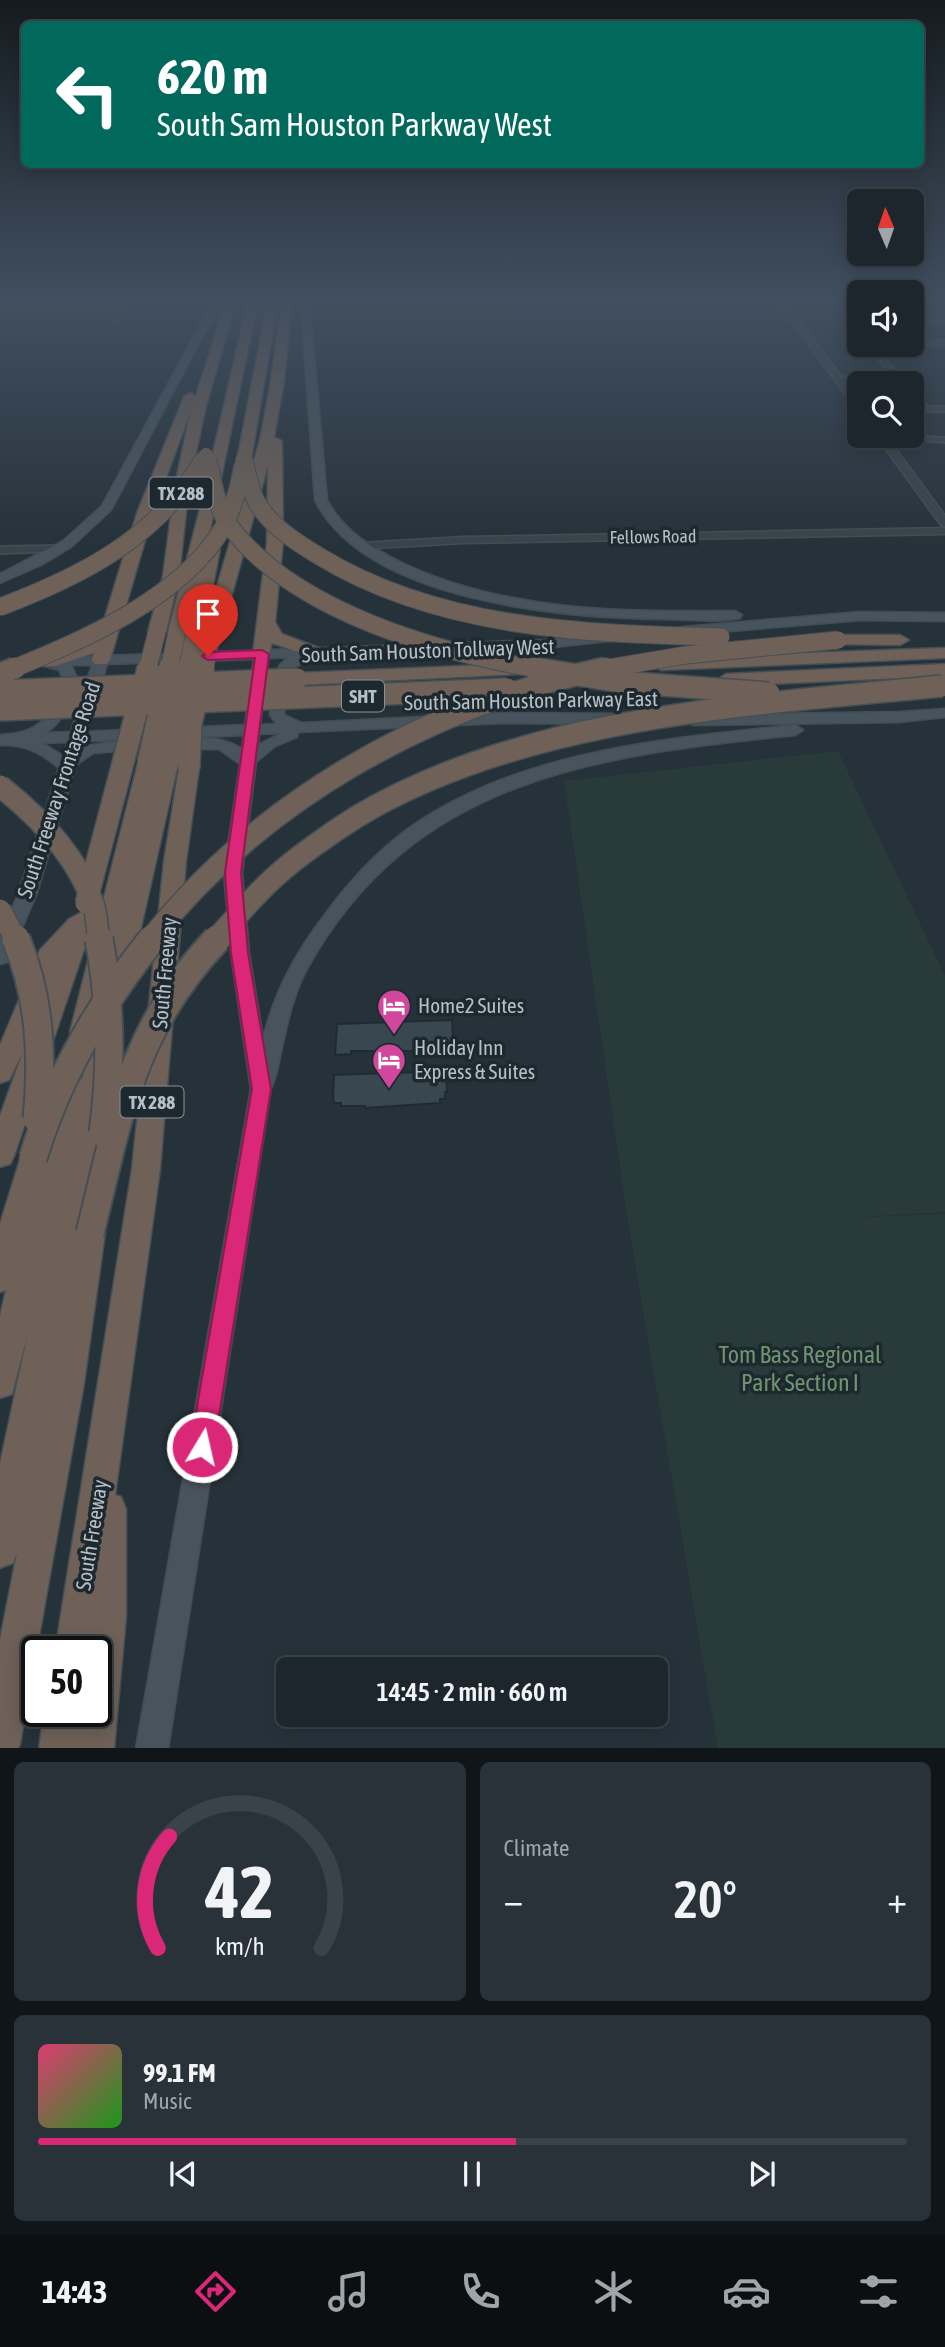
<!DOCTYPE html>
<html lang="en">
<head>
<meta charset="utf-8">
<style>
  body { margin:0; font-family:"Asap Condensed",sans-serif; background:#293238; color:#f1f3f6; height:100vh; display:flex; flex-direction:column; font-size:26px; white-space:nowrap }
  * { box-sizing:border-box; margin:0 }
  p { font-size:23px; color:#a0a5a9 }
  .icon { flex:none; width:38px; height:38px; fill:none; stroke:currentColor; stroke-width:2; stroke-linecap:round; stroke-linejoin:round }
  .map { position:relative; height:1748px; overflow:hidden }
  .details { display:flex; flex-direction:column; gap:14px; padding:14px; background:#0f1518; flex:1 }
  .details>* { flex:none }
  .top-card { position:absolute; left:21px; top:21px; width:903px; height:147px; border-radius:10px; box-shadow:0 4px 18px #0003,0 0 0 2px #3a4348; background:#00695c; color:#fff; overflow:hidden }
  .needle { width:46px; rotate:358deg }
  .controls { position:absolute; left:847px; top:189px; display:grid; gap:14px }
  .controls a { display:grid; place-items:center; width:77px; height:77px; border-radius:10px; background:#1c262c; box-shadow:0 4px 18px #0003,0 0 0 2px #3a4348; font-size:35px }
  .speed { position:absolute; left:21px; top:1636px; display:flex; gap:14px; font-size:35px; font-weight:700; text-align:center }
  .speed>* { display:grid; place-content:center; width:91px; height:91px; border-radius:50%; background:#1c262c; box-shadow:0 4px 18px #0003,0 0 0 2px #3a4348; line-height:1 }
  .speed .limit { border:4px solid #111; border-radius:10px; background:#fff; color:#111 }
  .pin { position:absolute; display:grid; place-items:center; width:60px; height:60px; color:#fff; margin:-72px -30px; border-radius:50% 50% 50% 0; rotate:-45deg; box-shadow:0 0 7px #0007 }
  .pin .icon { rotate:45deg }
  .me { position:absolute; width:77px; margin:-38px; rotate:9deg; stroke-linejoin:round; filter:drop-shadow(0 0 5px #0008) }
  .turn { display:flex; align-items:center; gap:24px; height:147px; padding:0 21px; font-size:32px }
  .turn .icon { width:91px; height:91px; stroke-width:2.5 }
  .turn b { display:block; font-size:49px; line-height:60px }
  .big { font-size:52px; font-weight:600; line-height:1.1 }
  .details .tile { flex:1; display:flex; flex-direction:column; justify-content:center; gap:10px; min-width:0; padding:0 24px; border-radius:10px; background:#293238 }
  .details .dial { align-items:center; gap:0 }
  .dial svg { height:182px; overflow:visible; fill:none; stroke:#3a4348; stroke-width:7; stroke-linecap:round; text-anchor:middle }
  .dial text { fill:#f1f3f6; stroke:none }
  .song { display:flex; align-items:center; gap:21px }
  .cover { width:84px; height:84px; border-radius:10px; background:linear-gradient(135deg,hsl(340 70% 55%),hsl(120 70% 35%)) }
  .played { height:7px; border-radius:4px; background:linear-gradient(90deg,#db2777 55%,#3a4348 55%) }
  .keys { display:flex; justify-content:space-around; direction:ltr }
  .heat { display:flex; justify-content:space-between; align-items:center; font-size:38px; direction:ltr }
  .details .tiles { flex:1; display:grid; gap:14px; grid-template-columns:1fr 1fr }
  .tile:last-child { grid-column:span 2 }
  .trip { position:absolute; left:276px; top:1657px; width:392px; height:70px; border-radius:10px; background:#1c262c; box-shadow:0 4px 18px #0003,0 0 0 2px #3a4348; font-weight:600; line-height:70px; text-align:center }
  .dock { display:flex; height:112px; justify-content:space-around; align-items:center; background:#0b0f12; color:#a0a5a9 }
  .dock .icon { width:49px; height:49px }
  .dock .selected { color:#db2777 }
  .dock b { font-size:32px; color:#f1f3f6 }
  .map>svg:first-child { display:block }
</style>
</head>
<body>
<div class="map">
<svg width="945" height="1749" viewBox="0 0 945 1749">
  <rect width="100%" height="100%" fill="#26323a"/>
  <g fill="#283b3a">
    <polygon points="0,301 115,301 103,324 0,325"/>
    <polygon points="838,751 945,976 945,1212 841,1218 945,1214 945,1748 718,1748 629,1228 564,781"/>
  </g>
  <g fill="#384750" stroke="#202b31" stroke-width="2">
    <polygon points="452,1020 454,1051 351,1051 351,1054 335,1055 337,1024"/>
    <polygon points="446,1071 447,1092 445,1092 445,1099 440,1099 440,1103 365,1108 365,1106 341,1106 341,1103 334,1103 333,1096 334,1075"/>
  </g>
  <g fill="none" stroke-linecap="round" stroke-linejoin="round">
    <g stroke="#424d53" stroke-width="4">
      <g id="minor">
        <polygon points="123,301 129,301 120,321 115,322"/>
        <polygon points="830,301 836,301 854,320 859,320 859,324 850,323"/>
        <rect x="912" y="319" width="33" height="4"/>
        <polygon points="945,341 945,345 909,345 912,345 912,342"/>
        <polygon points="867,345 873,345 901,377 905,383 899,383 897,380 837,380 836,379 839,377 893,376"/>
        <polygon points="912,391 928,407 945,407 945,411 923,411 912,397"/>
        <polygon points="917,436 945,438 945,442 920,440 916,438"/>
        <polygon points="57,546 60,547 60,551 0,553 0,547"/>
      </g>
    </g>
    <g stroke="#424d53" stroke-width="3">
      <g id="tertiary">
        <polygon points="776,301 784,301 859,400 859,409 856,408"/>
        <polygon points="876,436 886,436 945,516 945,526 941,525"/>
        <polygon points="945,528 945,534 464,543 360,549 354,546 360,543 464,537"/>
      </g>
    </g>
    <g stroke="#424d53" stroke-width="3">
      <g id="secondary">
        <polygon points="213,301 221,301 111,510 71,547 43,564 0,583 0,574 63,541 102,506"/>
        <path d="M301,301H309L327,500C343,531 373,549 404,564C508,612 622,612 735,611L742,615L740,618C717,623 689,619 665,619C565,618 366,602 315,500Z"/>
        <polygon points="861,612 945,613 945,621 861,620 683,635 676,631 683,627"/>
        <path d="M613,633L620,637L618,640L544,648L312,657L289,671L284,715L302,723L503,713L620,714L628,719L620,724L503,723L298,732L297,737L275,746L256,762L242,873L249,953L263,1039C275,990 296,952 327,912C349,882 374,855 404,832C514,751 664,739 795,725L803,730L795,735C599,755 414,777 308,967C294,992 288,1020 282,1047C279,1060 277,1076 271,1088L168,1749H136L251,1089L231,953L224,873L240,764L219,749H197L189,744C202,733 228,740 242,749L244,735L179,738L171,733L179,728L245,725L254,659L107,664L86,732L141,729L149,734L141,739L83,741L81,747L117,741L125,746L117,751L93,753L76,765L36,895L9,958L7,962L0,964V936L18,895L59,768C40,752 24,744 0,745V735C42,734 51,716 63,678L59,670L42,665V659L47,658L544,640ZM290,657C269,667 272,694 270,715L277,724L260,725L268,658ZM71,665H92L71,732L45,733C66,720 71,700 77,678ZM282,733L258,745L259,734ZM68,742L63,756L42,743Z"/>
        <polygon points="945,709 945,717 899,722 693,725 685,720 693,715 899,712"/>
      </g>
    </g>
    <g stroke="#444f55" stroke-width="3">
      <g id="motorway">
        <polygon points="226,301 236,301 206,406 189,485 179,576 166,632 157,637 148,632 163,576 175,485 191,410 153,513 110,660 107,664 95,664 92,660 94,653 55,666 41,666 39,662 41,658 80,646 101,630 137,513 184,397 190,393 196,396"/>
        <polygon points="248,301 258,301 207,545 218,546 220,549 205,627 260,440 271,381 282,301 292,301 284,381 274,437 282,441 283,542 275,622 282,634 319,648 322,652 319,656 313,657 272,643 268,658 256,658 253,654 267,542 268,465 222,630 213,635 204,630 201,636 195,637 186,632 188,623 183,636 177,637 168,632 201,505"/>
        <polygon points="268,301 278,301 251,460 244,464 237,460"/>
        <polygon points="838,635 900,635 909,640 900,645 832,644 829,640"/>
        <polygon points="945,648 945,658 661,670 652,664 661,658"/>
        <polygon points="533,663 542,669 540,673 297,685 288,679 297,673"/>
        <polygon points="945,664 945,676 726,686 717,680 726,674"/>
        <polygon points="148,757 155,759 158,763 168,758 175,760 178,764 128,985 124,991 115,993 106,990 92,1038 83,1041 74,1038 70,1032 138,763 141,759"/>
        <polygon points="189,762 196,764 199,768 186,861 160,1169 115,1495 121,1497 126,1509 126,1616 114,1749 39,1749 44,1712 96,1712 96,1652 55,1652 132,1169 164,861 179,768 182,764"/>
        <polygon points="82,912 90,915 94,920 14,1156 10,1164 0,1167 0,1116 23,1052 9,1080 0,1083 0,1045 40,950 69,919"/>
        <polygon points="100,1047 109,1050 113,1057 81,1224 90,1221 101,1224 105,1233 84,1383 20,1744 18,1749 0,1749 0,1640 17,1553 13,1563 0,1568 0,1464 28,1333 12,1394 0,1398 0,1316 6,1290 0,1292 0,1224 23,1150 33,1147 41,1150 61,1076 71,1073 82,1079 91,1050"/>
      </g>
    </g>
    <use href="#minor" fill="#39444a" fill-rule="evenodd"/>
    <use href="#tertiary" fill="#39444a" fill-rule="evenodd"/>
    <use href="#secondary" fill="#48545d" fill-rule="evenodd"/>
    <use href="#motorway" fill="#6f6157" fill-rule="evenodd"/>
    <g stroke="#444f55" stroke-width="14" stroke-linecap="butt">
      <g id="motorway-bridge-far3">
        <polyline points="206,454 208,462"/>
        <polyline points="202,462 206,454"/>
      </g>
    </g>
    <g stroke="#444f55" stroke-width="19" stroke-linecap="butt">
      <g id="motorway-bridge-far2">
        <path d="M208,460C212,476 217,508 226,521C289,611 441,654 545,670"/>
        <path d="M244,460C247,474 250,488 256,501C270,526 296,542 319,556C438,629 586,634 721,637"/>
        <path d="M0,607C82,576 157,538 203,460"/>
        <path d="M10,670C83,640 183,598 224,526C234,507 239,486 243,465"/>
        <polyline points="147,670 157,632"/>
        <polyline points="169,670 177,632"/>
        <polyline points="187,670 195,632"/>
        <polyline points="204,670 213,630"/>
        <polyline points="597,670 686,655 838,640"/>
      </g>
    </g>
    <g stroke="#444f55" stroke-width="24" stroke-linecap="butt">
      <g id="motorway-bridge-far1">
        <polyline points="534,668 621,682 769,693"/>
        <polyline points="0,674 15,668"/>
        <polyline points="0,691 297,679"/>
        <polyline points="0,710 507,689"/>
        <polyline points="148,763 169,668"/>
        <polyline points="168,764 188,668"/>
        <polyline points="189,768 191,724 204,668"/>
        <path d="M0,786C38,816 77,856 93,903C97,915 97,928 99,940"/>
        <polyline points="86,903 148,668"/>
        <polyline points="0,910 16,940"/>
        <path d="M150,940C262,798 430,706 605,668"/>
        <path d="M215,940C235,919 255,894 277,875C298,856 334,831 358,816C526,716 751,705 942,686"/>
      </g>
    </g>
    <g stroke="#444f55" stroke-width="31" stroke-linecap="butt">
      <g id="motorway-bridge">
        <path d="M16,939C40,997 43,1056 37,1119"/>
        <path d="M99,939C111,1004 112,1067 103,1133"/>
        <path d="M33,1158C57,1078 100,1004 152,939"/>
        <path d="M90,1233C119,1116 131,1030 217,939"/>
      </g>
    </g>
    <use href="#motorway-bridge-far3" stroke="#6f6157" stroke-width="12"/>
    <use href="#motorway-bridge-far2" stroke="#6f6157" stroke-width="17"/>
    <use href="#motorway-bridge-far1" stroke="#6f6157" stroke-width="21"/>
    <use href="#motorway-bridge" stroke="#6f6157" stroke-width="27"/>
  </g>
  <linearGradient id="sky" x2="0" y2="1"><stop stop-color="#151c20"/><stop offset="0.55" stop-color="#414f60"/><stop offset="1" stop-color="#414f60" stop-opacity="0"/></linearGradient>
  <rect width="945" height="546" fill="url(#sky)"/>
  <polygon fill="#db2777" stroke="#8e194d" stroke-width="2" points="262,650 269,654 241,873 248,953 271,1089 214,1447 211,1455 202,1458 194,1455 190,1447 252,1089 231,953 225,873 255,658 208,660 202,656 208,652"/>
  <defs>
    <g id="hotel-pin" transform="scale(1.75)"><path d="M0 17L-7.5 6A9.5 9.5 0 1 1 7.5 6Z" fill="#d1479c" stroke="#1e292f"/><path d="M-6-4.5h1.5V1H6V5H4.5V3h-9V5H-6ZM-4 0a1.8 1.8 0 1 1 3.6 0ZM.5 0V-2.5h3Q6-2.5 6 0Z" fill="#fff"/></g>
  </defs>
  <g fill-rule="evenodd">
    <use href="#hotel-pin" x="394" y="1006"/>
    <use href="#hotel-pin" x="389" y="1060"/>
  </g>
  <g text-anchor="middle" stroke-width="7" stroke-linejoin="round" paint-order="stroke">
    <g font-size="18" fill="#b5bfc6" stroke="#1e292f">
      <text transform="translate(653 537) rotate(-1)" y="6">Fellows Road</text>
    </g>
    <g fill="#1e292f" stroke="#889299" stroke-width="2">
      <rect x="149.5" y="477.5" width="63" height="31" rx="5"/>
      <rect x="342" y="680.5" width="42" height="31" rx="5"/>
      <rect x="120.5" y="1086.5" width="63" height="31" rx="5"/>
    </g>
    <g font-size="19" font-weight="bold" fill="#b5bfc6">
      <text x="181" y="500">TX 288</text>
      <text x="363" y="703">SHT</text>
      <text x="152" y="1109">TX 288</text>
    </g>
    <g font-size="21" fill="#b5bfc6" stroke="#1e292f">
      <text transform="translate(428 651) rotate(-2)" y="7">South Sam Houston Tollway West</text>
      <text transform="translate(531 701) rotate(-1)" y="7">South Sam Houston Parkway East</text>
      <text transform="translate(59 790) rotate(-72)" y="7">South Freeway Frontage Road</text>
      <text transform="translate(165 973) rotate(-85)" y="7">South Freeway</text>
      <text transform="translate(92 1535) rotate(-81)" y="7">South Freeway</text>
    </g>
    <g font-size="21" fill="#b5bfc6" stroke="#1e292f" text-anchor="start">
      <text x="418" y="1013">Home2 Suites</text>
      <text x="414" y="1055">Holiday Inn<tspan x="414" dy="24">Express &amp; Suites</tspan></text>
    </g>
    <g font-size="24" fill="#6f9470" stroke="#1e292f">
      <text x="800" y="1363">Tom Bass Regional<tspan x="800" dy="28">Park Section I</tspan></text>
    </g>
  </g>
</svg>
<div class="controls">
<a><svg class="needle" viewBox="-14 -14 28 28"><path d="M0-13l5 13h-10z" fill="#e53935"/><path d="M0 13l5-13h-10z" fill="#a0a5a9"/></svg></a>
<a><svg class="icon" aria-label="sound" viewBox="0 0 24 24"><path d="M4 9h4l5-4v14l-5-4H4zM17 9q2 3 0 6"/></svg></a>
<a><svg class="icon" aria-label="search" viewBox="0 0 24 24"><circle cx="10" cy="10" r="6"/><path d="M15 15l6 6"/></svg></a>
</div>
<div class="speed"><div class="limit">50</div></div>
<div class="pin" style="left:208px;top:656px;background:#d93025"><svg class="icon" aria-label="arrive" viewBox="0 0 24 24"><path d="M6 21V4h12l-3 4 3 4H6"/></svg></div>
<svg class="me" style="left:202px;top:1447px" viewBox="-20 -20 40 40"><circle r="17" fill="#db2777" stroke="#fff" stroke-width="3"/><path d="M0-11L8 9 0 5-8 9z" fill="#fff"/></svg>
<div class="trip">14:45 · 2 min · 660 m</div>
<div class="top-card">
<div class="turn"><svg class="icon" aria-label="left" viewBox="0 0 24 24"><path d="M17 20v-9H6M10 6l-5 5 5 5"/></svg><div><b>620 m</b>South Sam Houston Parkway West</div></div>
</div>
</div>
<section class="details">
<div class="tiles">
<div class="tile dial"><svg viewBox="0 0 100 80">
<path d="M14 69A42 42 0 1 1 86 69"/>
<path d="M14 69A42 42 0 0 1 19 20" stroke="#db2777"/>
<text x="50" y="56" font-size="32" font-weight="700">42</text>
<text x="50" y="72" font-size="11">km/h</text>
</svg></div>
<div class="tile"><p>Climate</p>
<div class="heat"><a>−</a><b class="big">20°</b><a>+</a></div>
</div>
<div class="tile">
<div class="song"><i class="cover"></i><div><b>99.1 FM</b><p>Music</p></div></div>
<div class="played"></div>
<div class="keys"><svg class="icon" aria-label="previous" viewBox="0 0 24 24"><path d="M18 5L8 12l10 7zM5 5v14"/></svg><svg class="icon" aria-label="pause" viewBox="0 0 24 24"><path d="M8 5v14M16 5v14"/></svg><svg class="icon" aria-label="next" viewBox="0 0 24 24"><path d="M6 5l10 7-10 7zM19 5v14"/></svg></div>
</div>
</div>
</section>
<nav class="dock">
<b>14:43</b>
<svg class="icon selected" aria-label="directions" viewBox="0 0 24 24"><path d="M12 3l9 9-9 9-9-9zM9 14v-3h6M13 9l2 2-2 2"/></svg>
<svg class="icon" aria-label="music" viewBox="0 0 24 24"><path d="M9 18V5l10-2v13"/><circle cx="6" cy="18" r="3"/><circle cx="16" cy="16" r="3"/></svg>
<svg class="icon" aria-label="phone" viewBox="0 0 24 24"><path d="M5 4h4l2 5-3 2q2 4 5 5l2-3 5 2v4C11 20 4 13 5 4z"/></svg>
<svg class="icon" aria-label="climate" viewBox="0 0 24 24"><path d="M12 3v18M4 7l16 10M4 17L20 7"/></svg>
<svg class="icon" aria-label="car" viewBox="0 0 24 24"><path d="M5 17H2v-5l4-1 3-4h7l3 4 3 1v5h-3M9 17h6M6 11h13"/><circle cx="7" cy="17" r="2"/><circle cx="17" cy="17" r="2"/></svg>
<svg class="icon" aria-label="filters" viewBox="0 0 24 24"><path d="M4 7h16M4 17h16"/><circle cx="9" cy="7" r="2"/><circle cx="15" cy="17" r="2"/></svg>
</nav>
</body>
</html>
